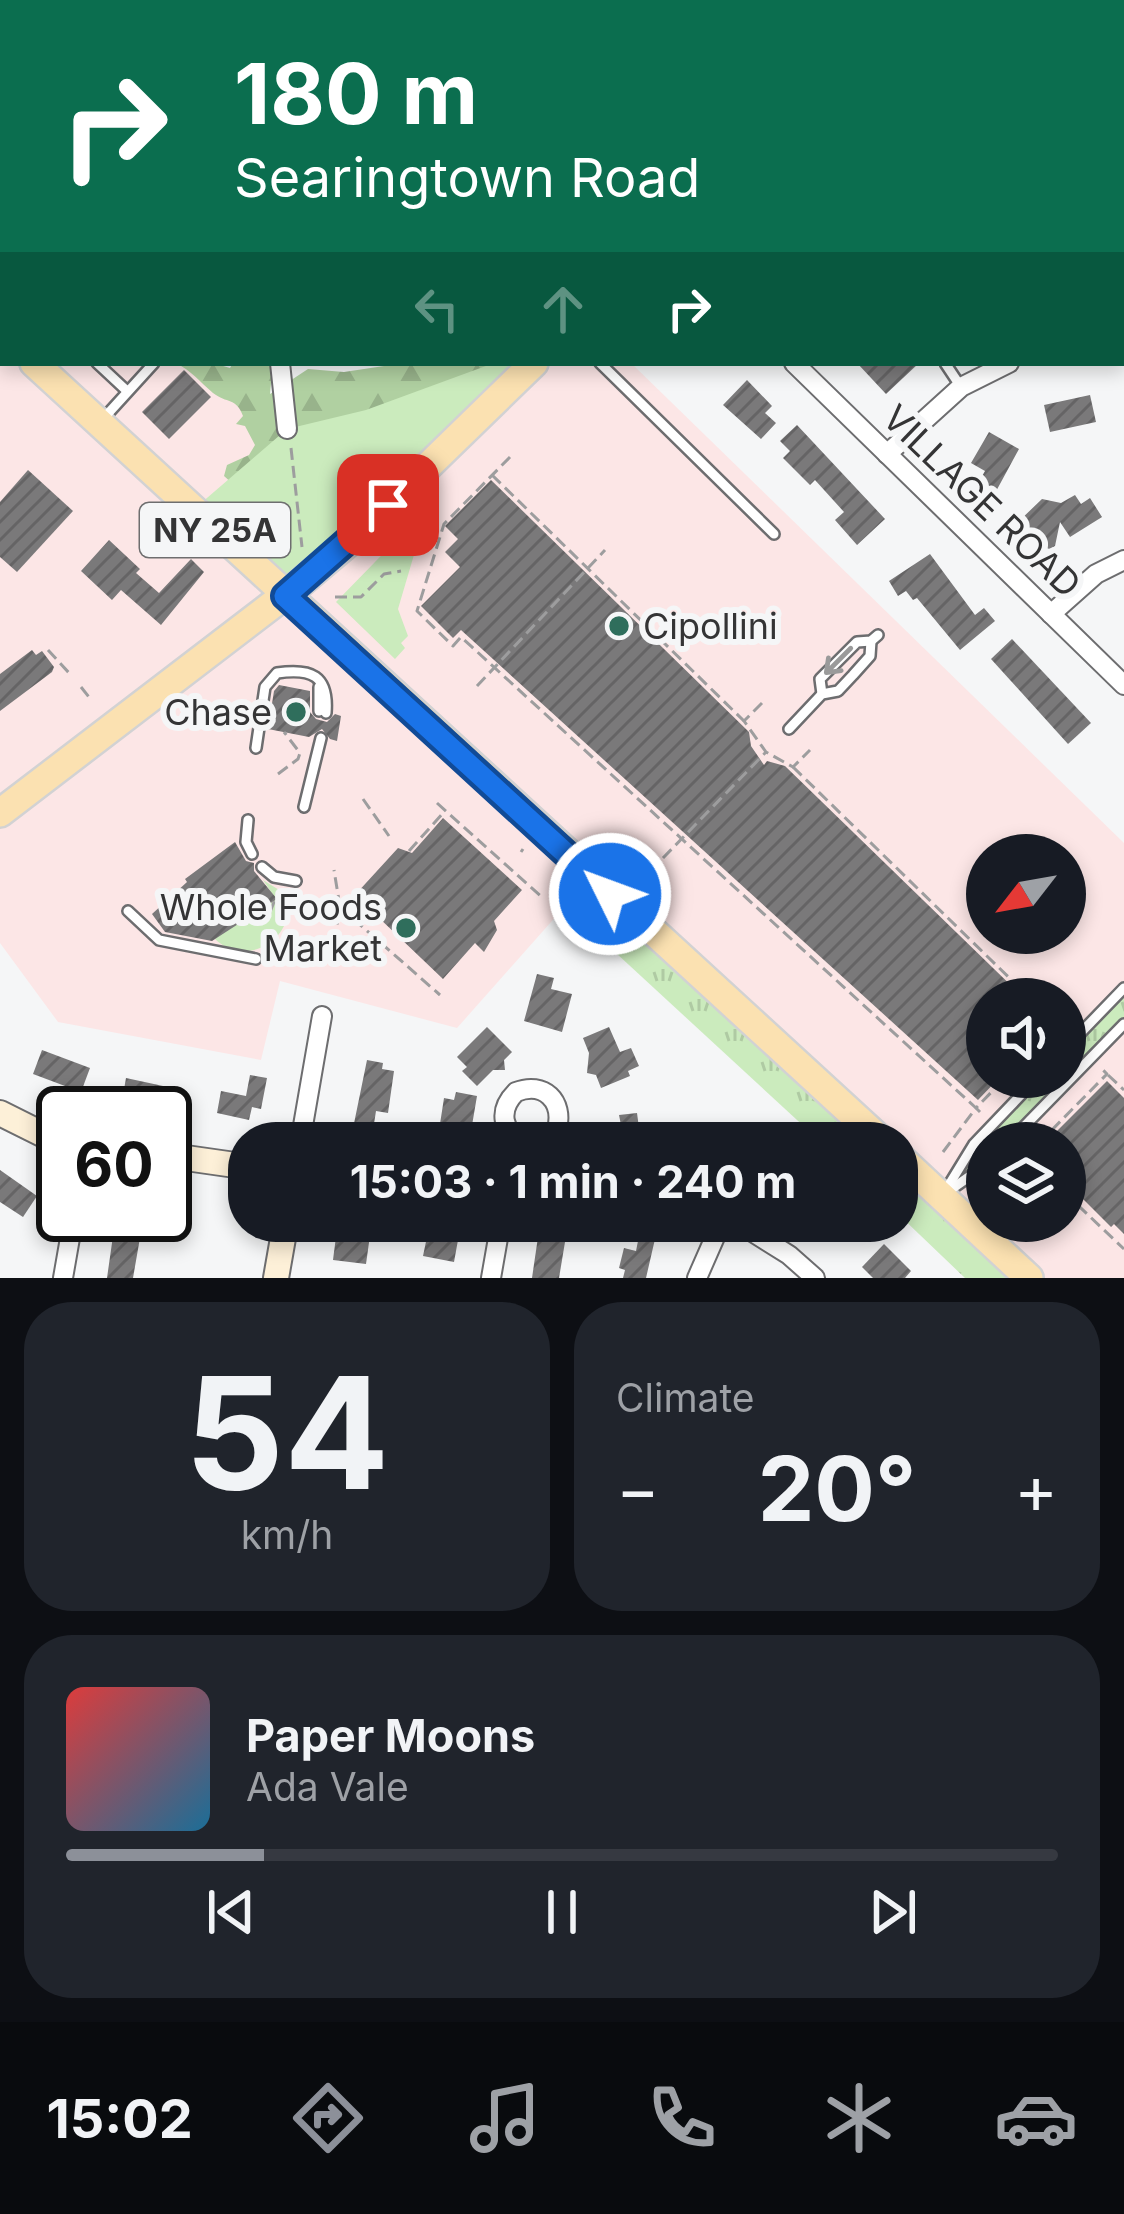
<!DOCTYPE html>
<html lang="en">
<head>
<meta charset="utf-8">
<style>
  body { margin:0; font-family:Inter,sans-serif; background:#20242c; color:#f1f3f6; height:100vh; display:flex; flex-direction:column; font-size:45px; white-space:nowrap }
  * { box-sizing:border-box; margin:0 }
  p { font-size:39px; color:#9ea1a6 }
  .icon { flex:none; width:66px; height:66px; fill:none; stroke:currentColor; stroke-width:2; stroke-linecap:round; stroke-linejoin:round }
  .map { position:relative; height:1278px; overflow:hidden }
  .details { display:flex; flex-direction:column; gap:24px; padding:24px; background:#0d0f14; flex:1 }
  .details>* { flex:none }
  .guide { position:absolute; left:0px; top:0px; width:1125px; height:366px; box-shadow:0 6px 18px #0003; background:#0b6e4f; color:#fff; overflow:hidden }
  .needle { width:78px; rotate:239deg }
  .controls { position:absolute; left:966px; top:834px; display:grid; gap:24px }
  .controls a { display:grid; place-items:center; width:120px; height:120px; border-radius:50%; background:#171b24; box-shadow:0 6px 18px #0003; font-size:60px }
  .speed { position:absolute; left:36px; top:1086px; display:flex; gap:24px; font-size:60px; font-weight:700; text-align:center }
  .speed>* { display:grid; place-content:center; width:156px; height:156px; border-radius:50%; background:#171b24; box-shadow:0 6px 18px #0003; line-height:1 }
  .speed .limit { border:6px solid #111; border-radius:18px; background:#fff; color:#111 }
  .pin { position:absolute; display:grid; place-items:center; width:102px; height:102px; color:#fff; margin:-51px; border-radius:24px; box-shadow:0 6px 18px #0006 }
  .me { position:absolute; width:132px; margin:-66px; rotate:312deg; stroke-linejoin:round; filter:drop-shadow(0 0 9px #0008) }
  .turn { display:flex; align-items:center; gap:42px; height:252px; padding:0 36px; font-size:54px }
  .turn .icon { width:156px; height:156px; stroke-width:2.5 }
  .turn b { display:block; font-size:84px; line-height:102px }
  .lanes { display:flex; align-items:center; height:114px; padding:0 36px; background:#0003; justify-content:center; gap:60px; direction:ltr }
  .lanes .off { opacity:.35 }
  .big { font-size:90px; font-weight:700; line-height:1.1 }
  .details .card { flex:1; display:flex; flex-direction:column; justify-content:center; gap:18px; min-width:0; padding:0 42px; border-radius:48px; background:#20242c }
  .details .dial { align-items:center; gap:0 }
  .dial b { font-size:156px; line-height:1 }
  .song { display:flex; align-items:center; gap:36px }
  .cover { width:144px; height:144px; border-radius:18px; background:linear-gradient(135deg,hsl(0 70% 55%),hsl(200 70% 35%)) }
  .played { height:12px; border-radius:6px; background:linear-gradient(90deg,#8c9099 20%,#363941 20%) }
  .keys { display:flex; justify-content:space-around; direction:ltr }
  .heat { display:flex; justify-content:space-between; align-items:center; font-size:66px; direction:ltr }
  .details .tiles { flex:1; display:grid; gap:24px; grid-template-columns:1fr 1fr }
  .card:last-child { grid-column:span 2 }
  .trip { position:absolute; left:228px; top:1122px; width:690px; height:120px; border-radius:48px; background:#171b24; box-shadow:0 6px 18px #0003; font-weight:700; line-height:120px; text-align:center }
  .dock { display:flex; height:192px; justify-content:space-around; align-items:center; background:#090b0e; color:#9ea1a6 }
  .dock .icon { width:84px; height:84px }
  .dock .current { color:#8c9099 }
  .dock b { font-size:54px; color:#f1f3f6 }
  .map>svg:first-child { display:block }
</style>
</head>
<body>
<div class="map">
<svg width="1124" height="1278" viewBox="0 0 1124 1278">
  <defs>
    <pattern id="grass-tufts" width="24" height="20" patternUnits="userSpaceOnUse" patternTransform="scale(3)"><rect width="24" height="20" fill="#cbebbd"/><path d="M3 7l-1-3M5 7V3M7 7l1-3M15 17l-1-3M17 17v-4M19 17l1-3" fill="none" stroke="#afcaa3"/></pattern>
    <pattern id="forest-firs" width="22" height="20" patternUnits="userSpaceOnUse" patternTransform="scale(3)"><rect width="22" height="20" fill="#b0d0a1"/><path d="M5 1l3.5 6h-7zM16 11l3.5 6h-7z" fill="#98b38b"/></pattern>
    <pattern id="building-hatch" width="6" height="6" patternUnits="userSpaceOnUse" patternTransform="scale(3)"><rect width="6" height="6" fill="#7a797a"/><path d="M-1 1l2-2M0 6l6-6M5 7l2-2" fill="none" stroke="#656465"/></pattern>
  </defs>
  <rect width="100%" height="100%" fill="#f5f6f7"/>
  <path fill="#fce6e6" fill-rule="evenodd" d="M0,182L3,363H191L274,438L534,363H631L1124,843V1278H1029L591,877L457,1028L280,981L261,1060L58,1022L0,943ZM987,855H1065V933H987ZM987,999H1065V1077H987ZM987,1143H1065V1221H987Z"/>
  <g fill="url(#grass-tufts)">
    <polygon points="590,877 883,1143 822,1143 565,906"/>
    <polygon points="1124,988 1124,1024 1008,1143 987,1143 987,1164 942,1196 1029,1278 965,1278 897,1213 897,1155 941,1195 974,1144 1038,1077 1065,1077 1065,1049"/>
  </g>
  <path fill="url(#forest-firs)" d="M175,363H213L230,368L233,363H273L270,394L308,369L344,372L404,363H513L234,485L224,476L227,465L249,455L255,445L245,426L236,424L243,416C236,397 227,404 213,393C200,382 191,370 175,363Z"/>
  <g fill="#cbebbd">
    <polygon points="494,363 534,363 285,596 193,510 287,429 366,410"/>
    <polygon points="413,523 421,531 398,609 408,636 401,643 405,648 395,659 336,602"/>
    <path d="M263,880L284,893C303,932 249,972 215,939L234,901L248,920L276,899Z"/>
  </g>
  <g fill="url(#building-hatch)">
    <polygon points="857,363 919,363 886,394"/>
    <polygon points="184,370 211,397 169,439 142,412"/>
    <polygon points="747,380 772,406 765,413 776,423 761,439 723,405"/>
    <polygon points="1090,395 1096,422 1050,432 1044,405"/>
    <polygon points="797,425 885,519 857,545 835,520 844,512 815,480 810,485 783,458 790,451 780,441"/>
    <polygon points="989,432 1019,449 994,495 977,485 985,471 971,463"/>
    <polygon points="28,470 73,511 17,572 0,557 0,502"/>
    <polygon points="491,480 749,732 751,746 764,765 767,761 785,766 1025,999 987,999 987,1077 1000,1077 978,1100 461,630 453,638 421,606 460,567 445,552 458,539 445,526"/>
    <polygon points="1075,495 1081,504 1090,498 1102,517 1070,537 1060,522 1055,546 1050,549 1041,547 1017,523 1042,499 1061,503"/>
    <polygon points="109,540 140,569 136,573 159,593 191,559 204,572 161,625 121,590 112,600 81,571"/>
    <polygon points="930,554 975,615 984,608 995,621 960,650 917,598 913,600 906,591 898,596 889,581"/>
    <polygon points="1012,639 1091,723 1068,744 991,659"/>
    <polygon points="32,650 36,655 42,651 54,667 52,672 0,711 0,674"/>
    <polygon points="279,685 310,691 310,712 316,719 327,722 335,714 341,716 337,741 330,739 322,729 309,737 268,729 274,691"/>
    <polygon points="443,818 522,890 494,921 497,930 484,952 475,943 443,979 355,895 398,848 412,853"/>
    <polygon points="235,842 246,861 254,863 254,871 277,899 212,941 165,932 152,914 187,882 185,879"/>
    <polygon points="537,974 554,978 551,989 572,994 562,1032 524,1021"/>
    <polygon points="487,1027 512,1052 504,1060 505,1070 493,1070 477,1086 462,1071 467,1067 457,1057"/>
    <polygon points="609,1027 620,1052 631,1048 639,1066 628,1071 630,1076 601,1088 596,1075 587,1073 589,1053 583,1038"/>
    <polygon points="42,1050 90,1068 81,1092 33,1074"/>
    <polygon points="367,1060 383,1063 382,1069 394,1071 388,1113 376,1111 371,1143 350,1143"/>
    <polygon points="250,1075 267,1078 261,1109 252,1107 249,1120 217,1113 221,1091 246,1096"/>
    <polygon points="126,1078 177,1089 172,1112 122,1101"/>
    <polygon points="1107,1081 1124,1098 1124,1234 1114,1224 1111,1227 1065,1181 1065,1143 1045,1143"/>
    <polygon points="456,1092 477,1096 469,1143 449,1143 450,1139 438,1137 444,1098 454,1100"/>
    <polygon points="637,1113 641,1143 588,1143 586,1129 621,1125 619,1115"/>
    <polygon points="0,1170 37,1196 23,1217 0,1202"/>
    <polygon points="116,1215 144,1215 143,1218 152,1220 150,1234 141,1232 133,1278 107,1278"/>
    <polygon points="338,1221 372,1221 366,1264 333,1260"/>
    <polygon points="438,1225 460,1229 454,1262 423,1256 428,1232 436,1233"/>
    <polygon points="639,1236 655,1239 646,1278 623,1278 625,1270 619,1268 624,1248 636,1251"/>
    <polygon points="538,1237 565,1242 559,1278 532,1278"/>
    <polygon points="884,1244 911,1271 905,1278 873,1278 862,1267"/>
  </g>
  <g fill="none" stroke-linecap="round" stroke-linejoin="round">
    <g stroke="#6d6d6f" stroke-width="14">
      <g id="lane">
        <polyline points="0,210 0,211"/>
        <polyline points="0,252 3,248"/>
        <polyline points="0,283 3,286"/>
        <polyline points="97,363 127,391"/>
        <polyline points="600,363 774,534"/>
        <polyline points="945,363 961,387"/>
        <polyline points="103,419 154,363"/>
        <polyline points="822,694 820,679 857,642 871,641 878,635"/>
        <polyline points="319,711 319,687"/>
        <polyline points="789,729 822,694 838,691 853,675 870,656 871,641"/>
        <path d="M256,748L265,687L277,673C311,668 329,675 326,713"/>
        <polyline points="304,807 321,738"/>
        <polyline points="248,820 246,842 252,854"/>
        <polyline points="262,867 274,877 296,881"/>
        <polyline points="128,911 159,940 256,959"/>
        <polyline points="1065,1049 1124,988"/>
        <polyline points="1008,1143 1124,1024"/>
        <polyline points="944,1193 974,1144 1038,1077"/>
        <polyline points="946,1193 987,1164"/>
      </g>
    </g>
    <g stroke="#6d6d6f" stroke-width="22">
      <g id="street">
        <polyline points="186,0 187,3"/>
        <polyline points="803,0 805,3"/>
        <polyline points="386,3 390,0"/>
        <polyline points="683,3 686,0"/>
        <polyline points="931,3 934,0"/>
        <polyline points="0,49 3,51"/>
        <polyline points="1122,136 1124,136"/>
        <polyline points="1122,344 1124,344"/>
        <polyline points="280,363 287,429"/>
        <polyline points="794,363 1124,685"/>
        <polyline points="887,454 961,387 1009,363"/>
        <polyline points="1051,614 1096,574 1124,560"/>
        <polyline points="300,1143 322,1016"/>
        <path d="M525,1143C501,1132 498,1110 516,1092C544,1081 564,1101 557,1129L538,1143"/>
        <polyline points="735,1221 789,1255 815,1278"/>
        <polyline points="63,1278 74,1215"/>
        <polyline points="491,1278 501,1221"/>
        <polyline points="697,1278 722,1221"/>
      </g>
    </g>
    <g stroke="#6d6d6f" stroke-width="28">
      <g id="secondary">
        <polyline points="0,1113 42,1134 63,1139"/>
        <polyline points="165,1155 249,1167"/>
        <polyline points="276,1278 286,1221"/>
      </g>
    </g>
    <g stroke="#d2d2d3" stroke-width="32">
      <g id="primary">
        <polyline points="887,3 890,0"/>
        <polyline points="0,332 3,335"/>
        <polyline points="34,363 884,1143"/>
        <polyline points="0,813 298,585 356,536 534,363"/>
        <polyline points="897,1155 1029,1278"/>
      </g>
    </g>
    <g stroke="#9d9d9e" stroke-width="3" stroke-dasharray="12 6" stroke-linecap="butt">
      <polyline points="291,448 302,547"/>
      <polyline points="510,457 444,524 417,611 453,646 461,637 976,1108 1006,1077"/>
      <polyline points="492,475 744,721"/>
      <polyline points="335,597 361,597 384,574 401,571"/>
      <polyline points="48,650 70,674"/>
      <polyline points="477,686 605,550"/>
      <polyline points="81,687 92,701"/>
      <polyline points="762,703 744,721 766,752 793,767 810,750"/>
      <polyline points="793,767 1031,999"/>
      <polyline points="278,774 298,759 300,753 284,732"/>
      <polyline points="363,799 389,836"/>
      <polyline points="437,803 544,899"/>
      <polyline points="409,851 444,812"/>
      <polyline points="521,852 523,849"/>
      <polyline points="663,858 766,752"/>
      <polyline points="340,907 440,995"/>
      <polyline points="254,921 270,912 278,892"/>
      <polyline points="331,960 340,907 334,870"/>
      <polyline points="1065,1015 1073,1006"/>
      <polyline points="1108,1075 1124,1090"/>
      <polyline points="1039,1143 1107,1074 1102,1069"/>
      <polyline points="943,1152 976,1108 980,1112"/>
      <polyline points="1065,1193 1124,1249"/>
    </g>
    <use href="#lane" stroke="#fff" stroke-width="9"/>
    <use href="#street" stroke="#fff" stroke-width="18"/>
    <use href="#secondary" stroke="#fdf0d8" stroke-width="24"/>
    <use href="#primary" stroke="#fbe1b1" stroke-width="27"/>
  </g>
  <defs><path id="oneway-shaft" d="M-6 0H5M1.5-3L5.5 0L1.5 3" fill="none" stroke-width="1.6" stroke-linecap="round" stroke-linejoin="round" transform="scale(3)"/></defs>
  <use stroke="#9a9a9a" href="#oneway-shaft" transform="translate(838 661) rotate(135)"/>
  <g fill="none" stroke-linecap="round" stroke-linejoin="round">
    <g stroke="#114b97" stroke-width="30">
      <polyline id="route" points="388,505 285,596 610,894"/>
    </g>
    <use href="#route" stroke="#1a73e8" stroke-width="21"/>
  </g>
  <g fill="#2f6e5c" stroke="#f5f6f7" stroke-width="4.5">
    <circle cx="619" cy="626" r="12"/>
    <circle cx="296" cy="712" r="12"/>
    <circle cx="406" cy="928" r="12"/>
  </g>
  <g text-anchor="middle" stroke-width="12" stroke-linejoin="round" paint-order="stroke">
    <rect fill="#f5f6f7" stroke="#6e6e6f" stroke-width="3" x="140" y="503" width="150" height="54" rx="9"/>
    <g font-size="33" font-weight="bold" fill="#343435">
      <text x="215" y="542">NY 25A</text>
    </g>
    <g font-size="36" fill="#343435" stroke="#f5f6f7">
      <text transform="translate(982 501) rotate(44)" y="13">VILLAGE ROAD</text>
    </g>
    <g font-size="36" fill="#343435" stroke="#f5f6f7" text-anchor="end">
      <text x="643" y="639" text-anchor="start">Cipollini</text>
      <text x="272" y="725">Chase</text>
      <text x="382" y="920">Whole Foods<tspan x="382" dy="41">Market</tspan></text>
    </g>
  </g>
</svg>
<div class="controls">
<a><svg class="needle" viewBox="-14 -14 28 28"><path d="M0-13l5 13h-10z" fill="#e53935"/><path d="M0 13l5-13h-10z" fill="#9ea1a6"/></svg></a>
<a><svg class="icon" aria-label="sound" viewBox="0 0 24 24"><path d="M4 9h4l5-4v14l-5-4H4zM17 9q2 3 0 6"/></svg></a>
<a><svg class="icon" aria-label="layers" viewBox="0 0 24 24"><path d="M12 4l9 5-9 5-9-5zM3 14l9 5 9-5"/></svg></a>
</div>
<div class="speed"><div class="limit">60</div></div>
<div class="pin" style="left:388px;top:505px;background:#d93025"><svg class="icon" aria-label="arrive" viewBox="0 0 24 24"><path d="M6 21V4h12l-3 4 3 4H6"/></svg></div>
<svg class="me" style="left:610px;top:894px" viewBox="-20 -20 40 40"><circle r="17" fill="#1a73e8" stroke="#fff" stroke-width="3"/><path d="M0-11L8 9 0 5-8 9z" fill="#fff"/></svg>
<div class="trip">15:03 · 1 min · 240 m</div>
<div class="guide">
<div class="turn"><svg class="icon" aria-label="right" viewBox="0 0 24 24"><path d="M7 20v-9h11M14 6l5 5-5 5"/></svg><div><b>180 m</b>Searingtown Road</div></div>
<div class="lanes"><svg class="icon off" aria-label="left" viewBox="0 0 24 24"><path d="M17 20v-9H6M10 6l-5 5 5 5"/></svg><svg class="icon off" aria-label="ahead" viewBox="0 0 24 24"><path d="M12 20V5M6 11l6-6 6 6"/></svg><svg class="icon" aria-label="right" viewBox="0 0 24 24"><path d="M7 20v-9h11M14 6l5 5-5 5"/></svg></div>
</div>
</div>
<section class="details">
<div class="tiles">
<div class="card dial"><b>54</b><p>km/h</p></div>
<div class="card"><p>Climate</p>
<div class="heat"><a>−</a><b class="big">20°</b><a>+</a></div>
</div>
<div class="card">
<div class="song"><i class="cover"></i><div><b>Paper Moons</b><p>Ada Vale</p></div></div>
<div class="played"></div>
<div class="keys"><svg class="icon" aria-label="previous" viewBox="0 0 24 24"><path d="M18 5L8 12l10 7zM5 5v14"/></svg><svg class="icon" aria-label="pause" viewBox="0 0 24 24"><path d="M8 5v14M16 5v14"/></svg><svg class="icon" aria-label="next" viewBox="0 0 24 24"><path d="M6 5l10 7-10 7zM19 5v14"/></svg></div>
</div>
</div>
</section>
<nav class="dock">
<b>15:02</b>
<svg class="icon current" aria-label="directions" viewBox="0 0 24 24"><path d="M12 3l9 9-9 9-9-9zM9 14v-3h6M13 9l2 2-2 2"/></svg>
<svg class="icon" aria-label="music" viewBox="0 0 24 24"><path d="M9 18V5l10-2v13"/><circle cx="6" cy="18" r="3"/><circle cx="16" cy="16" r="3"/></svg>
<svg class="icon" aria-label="phone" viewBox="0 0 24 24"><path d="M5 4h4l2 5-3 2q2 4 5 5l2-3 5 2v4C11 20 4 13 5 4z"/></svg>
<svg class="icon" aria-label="climate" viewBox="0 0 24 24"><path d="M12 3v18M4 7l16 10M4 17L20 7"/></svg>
<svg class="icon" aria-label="car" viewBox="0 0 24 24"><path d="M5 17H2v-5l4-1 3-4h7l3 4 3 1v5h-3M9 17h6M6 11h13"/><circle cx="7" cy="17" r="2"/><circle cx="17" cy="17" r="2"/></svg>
</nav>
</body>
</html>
